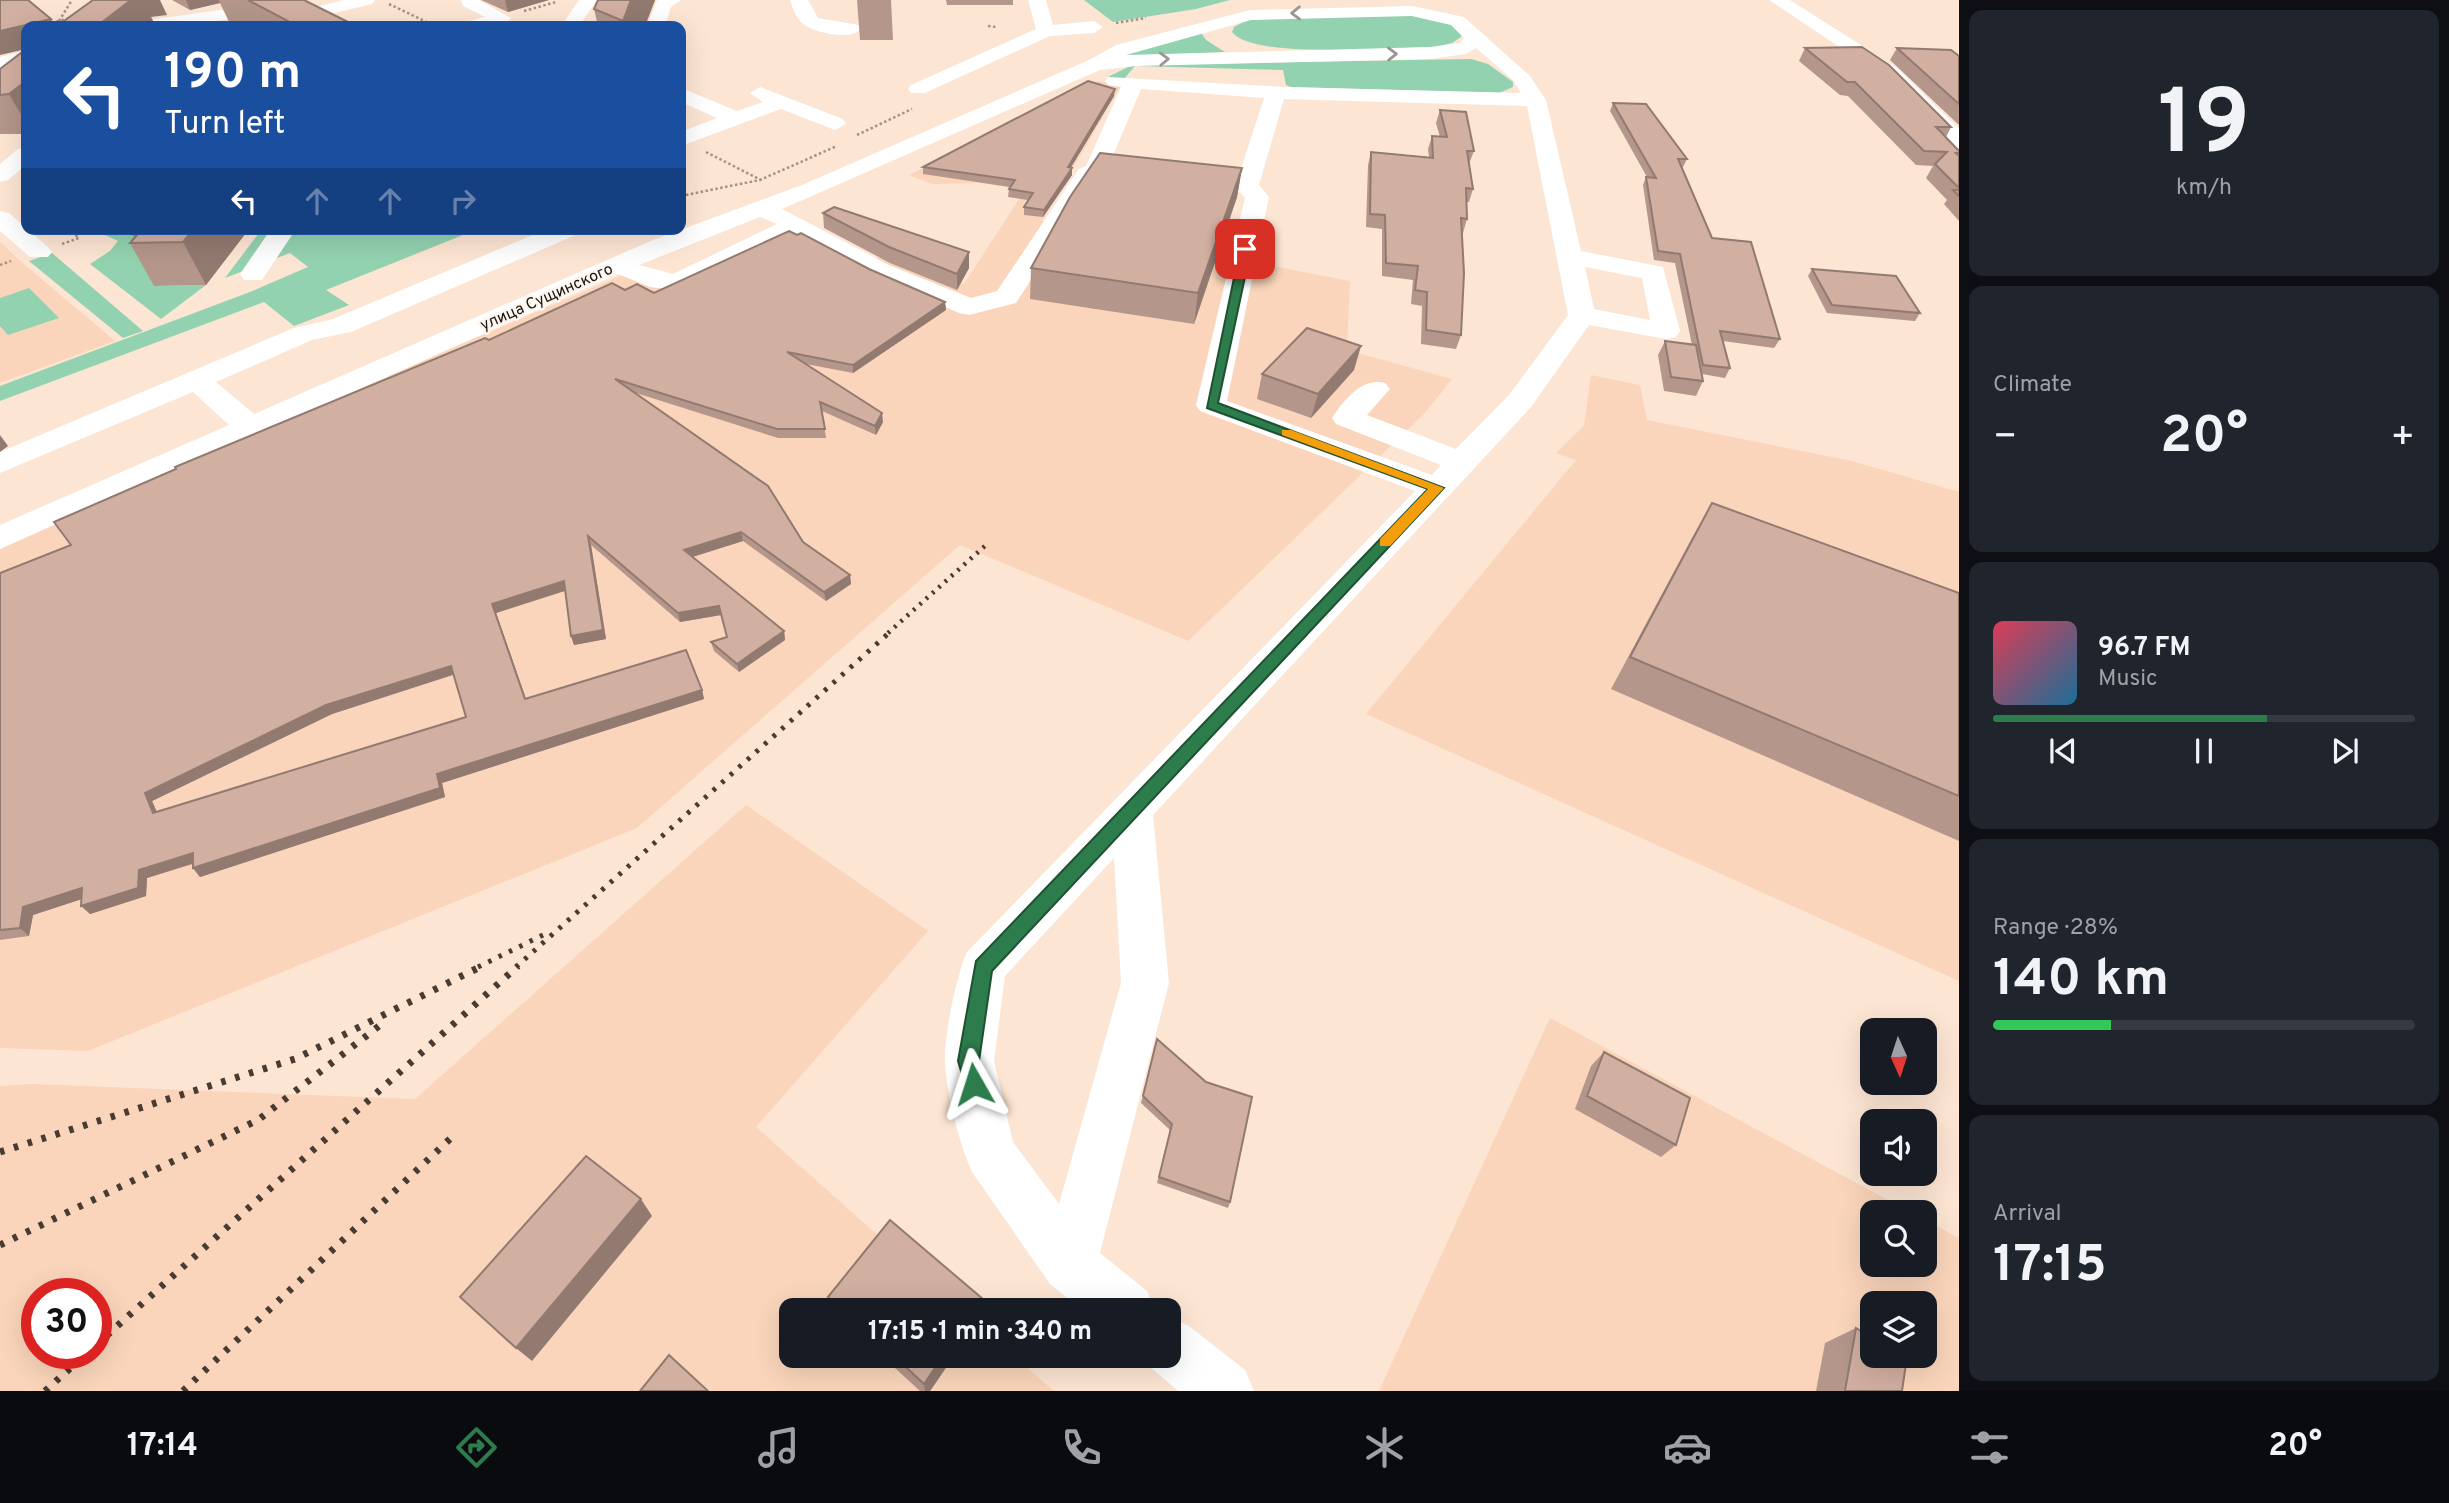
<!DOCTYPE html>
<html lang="en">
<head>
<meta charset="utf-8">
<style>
  body { margin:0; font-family:Overpass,sans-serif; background:#20242c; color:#f1f3f6; height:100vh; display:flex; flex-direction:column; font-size:26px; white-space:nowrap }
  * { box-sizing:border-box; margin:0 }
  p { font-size:23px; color:#9ea1a6 }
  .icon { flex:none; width:38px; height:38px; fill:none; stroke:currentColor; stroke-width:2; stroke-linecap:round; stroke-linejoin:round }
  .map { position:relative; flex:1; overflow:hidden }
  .sheet { display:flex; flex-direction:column; gap:10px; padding:10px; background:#0d0f14; width:490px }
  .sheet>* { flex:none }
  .guide { position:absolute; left:21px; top:21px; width:665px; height:214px; border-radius:14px; box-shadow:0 7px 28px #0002; background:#1a4fa0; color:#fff; overflow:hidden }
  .needle { width:46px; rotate:177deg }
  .controls { position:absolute; left:1860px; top:1018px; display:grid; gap:14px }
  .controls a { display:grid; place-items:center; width:77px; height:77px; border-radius:14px; background:#171b24; box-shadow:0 7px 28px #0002; font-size:35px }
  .speed { position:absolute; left:21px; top:1278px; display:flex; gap:14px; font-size:35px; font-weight:700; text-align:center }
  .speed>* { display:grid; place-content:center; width:91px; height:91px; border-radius:50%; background:#171b24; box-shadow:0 7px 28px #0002; line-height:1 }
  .speed .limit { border:10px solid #d22; background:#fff; color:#111 }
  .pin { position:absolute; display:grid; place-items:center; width:60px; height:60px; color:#fff; margin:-30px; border-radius:14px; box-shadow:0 4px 10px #0006 }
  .me { position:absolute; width:77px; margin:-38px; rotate:354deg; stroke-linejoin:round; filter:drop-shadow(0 0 5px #0008) }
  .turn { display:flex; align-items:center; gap:24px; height:147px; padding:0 28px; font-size:32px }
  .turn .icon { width:91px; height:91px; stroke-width:2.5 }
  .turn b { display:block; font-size:49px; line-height:60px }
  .lanes { display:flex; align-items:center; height:66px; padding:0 28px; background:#0003; justify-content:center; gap:35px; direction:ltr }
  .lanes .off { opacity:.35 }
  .big { font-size:52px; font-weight:700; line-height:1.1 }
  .sheet .tile { flex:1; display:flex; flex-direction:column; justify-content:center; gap:10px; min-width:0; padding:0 24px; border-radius:14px; background:#20242c }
  .sheet .dial { align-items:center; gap:0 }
  .dial b { font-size:91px; line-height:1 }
  .song { display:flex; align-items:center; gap:21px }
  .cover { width:84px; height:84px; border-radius:10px; background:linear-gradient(135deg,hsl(350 70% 55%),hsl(200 70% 35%)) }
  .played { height:7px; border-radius:4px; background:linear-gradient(90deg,#2d7c4c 65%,#363941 65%) }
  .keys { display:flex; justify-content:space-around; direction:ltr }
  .heat { display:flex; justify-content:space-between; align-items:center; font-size:38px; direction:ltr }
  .charge { height:10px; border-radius:5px; background:linear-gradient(90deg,#34c759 28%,#363941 0) }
  .trip { position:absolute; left:779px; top:1298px; width:402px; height:70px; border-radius:14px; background:#171b24; box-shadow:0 7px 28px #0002; font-weight:700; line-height:70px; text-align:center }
  .menu { display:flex; height:112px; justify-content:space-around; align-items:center; background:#090b0e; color:#9ea1a6 }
  .menu .icon { width:49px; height:49px }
  .menu .selected { color:#2d7c4c }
  .menu b { font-size:32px; color:#f1f3f6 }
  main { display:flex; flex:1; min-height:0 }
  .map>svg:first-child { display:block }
</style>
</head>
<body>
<main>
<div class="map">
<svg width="1959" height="1391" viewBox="0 0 1959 1391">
  <rect width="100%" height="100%" fill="#fde5d3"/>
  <g fill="#fad5bb" fill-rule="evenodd">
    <polygon points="1099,81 1121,86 1042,221 1350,281 1347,350 1452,379 1424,414 1188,641 960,545 637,828 88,1051 0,1048 0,549 327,402 641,267 745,324 885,254 964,284 1025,190 981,183 932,184 909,175"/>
    <polygon points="0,242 18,259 115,341 0,383"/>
    <polygon points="1591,375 1640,385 1647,420 1852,461 1959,492 1959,981 1366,714 1576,460 1556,453 1584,426"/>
    <path d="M746,805L928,931L756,1127L963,1311H791V1356H1014L1054,1391H0V1086L32,1084L415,1099ZM37,1293H96V1353H37Z"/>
    <path d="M1550,1018L1912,1213H1872V1265H1925V1220L1959,1238V1391H1379ZM1872,1304H1925V1356H1872Z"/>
  </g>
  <g fill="#93d2b0">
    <polygon points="1084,0 1230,0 1196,9 1113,22"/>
    <path d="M1408,15L1455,25L1462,32L1461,37L1452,43L1435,47C1396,47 1253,60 1232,32L1234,27L1249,19Z"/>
    <polygon points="1200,31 1206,40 1225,52 1118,56"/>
    <polygon points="1471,59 1488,64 1513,82 1513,87 1499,93 1291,87 1286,85 1283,70 1135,66 1123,80 1108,77 1132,65"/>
    <polygon points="93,229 121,229 136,237 156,286 206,285 161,319 90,264 110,251 118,241"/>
    <polygon points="262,229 473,231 326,290 349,305 294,326 264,302 0,401 0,386 250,292 308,267 290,253 225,278"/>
    <polygon points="52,253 143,331 123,338 29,261"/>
    <polygon points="29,288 59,318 8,335 0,326 0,298"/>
  </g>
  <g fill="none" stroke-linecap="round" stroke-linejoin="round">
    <g stroke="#a59284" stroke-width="2.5" stroke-dasharray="2.5 2.5" stroke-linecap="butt">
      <polyline points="389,4 435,26"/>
      <polyline points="524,11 556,2"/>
      <polyline points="59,21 72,0"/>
      <polyline points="1116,23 1146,18"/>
      <polyline points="37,26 71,18"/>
      <polyline points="988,26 996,27"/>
      <polyline points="857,135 912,109"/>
      <polyline points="706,152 761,180"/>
      <polyline points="681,196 760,180 837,146"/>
      <polyline points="62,244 79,238 68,229"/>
      <polyline points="0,265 11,261"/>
    </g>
    <g fill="#fff" fill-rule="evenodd">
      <polygon points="344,0 375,0 372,4 301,21 292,16 295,12"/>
      <polygon points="461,0 479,0 511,18 508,22 492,26 463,26 465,22 485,17 463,6"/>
      <polygon points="579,0 597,0 579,26 561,26"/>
      <polygon points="657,0 681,0 671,7 665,26 647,26"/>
      <path d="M790,0H808L818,18L859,25L861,29C851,41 815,33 803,24C796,18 793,9 790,0Z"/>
      <polygon points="1028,0 1046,0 1053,25 1094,21 1103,27 1094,33 1050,36 925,93 911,93 908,89 911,85 1036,29"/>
      <polygon points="1769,0 1790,0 1897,68 1959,129 1959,148 1951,146 1883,76"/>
      <polygon points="278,2 284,3 287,7 284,11 184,26 139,26 148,20"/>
      <path d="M1412,6L1464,17L1530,76L1546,100L1581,251L1663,267L1680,331L1676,337L1666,339L1589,325L1531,407L1153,815L1169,983L1100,1253L1147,1291L1155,1311H1083L1050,1284L972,1172C959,1142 947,1096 945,1063C943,1040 957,973 967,952L1415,491L1200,411L1196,405L1245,198L1240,192L1189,187L1181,185L1177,180L1181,175L1189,173L1238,178L1264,98L1141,89L1107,170L1096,179L1016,303L969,315L959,313L871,275L795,234L677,290L650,287L618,274L0,549V525L229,425L193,392L0,473V452L294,328L333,319L547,229H581L578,234L351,332L312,340L216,382L254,414L653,240L802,185L1089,60L1116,45L1250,10ZM1412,16L1451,25L1464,38L1460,43L1430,47L1126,55L1251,20ZM1476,48L1513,80L1521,93L1285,87L1108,77L1105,81L1108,85L1121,87L1086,166L1079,169L997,291L971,298L889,265L782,209L1100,70L1136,66L1430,59L1466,54ZM1284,99L1527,106L1568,315L1509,395L1456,449L1367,415L1390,389L1385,383C1362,377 1344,400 1332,418L1336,424L1441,465L1432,475L1227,401L1269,197L1259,185ZM760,217L777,224L673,274L639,265ZM1585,267L1642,278L1650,320L1594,309ZM1114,858L1121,983L1059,1204L1013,1142L994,1061L1005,976Z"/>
      <polygon points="26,50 26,62 0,69 0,57"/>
      <polygon points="760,87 843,119 846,124 835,130 781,109 681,146 681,132 717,118 681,102 681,88 737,111 763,102 750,93"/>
      <polygon points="26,147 26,165 8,180 0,182 0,164 18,149"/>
      <polygon points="0,211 9,213 48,247 52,252 48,257 30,257 0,231"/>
      <polygon points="271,229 296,229 262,280 244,280 240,274"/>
      <polygon points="1169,1317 1189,1326 1245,1370 1254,1391 1178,1391 1149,1366 1144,1356 1169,1356"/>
    </g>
    <polyline stroke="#483b32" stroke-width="4.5" stroke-dasharray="2.5 6" stroke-linecap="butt" points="888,633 986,545"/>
    <g stroke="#483b32" stroke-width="5" stroke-dasharray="3.5 8" stroke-linecap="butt">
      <polyline points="478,967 543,935"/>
      <polyline points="516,967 890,632"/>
    </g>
    <g stroke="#483b32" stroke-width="7" stroke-dasharray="4.5 10" stroke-linecap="butt">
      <polyline points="0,1152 295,1059 482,966"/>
      <polyline points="0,1245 258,1120 383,1023"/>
      <polyline points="96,1345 518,966"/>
      <polyline points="45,1391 87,1353"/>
      <polyline points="183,1391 452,1137"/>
    </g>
  </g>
  <g fill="#b4968a" fill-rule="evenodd">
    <polygon points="172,0 304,0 356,26 231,26 220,3 190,10"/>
    <polygon points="481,0 549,0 508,12"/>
    <polygon points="598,0 655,0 645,26 598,26 594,9"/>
    <polygon points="857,0 891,0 893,40 860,40"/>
    <polygon points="946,0 1013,0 1013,5 947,5"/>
    <polygon points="1805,48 1951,127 1946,137 1959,151 1959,221 1944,204 1947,200 1926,178 1933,166 1916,165 1848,96 1840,95 1799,61"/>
    <polygon points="1897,48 1959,56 1959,125 1890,60"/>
    <polygon points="26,49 26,134 0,134 0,69"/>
    <polygon points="1114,96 1071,167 1072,175 1043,217 1024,215 1024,207 1028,200 1008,197 1009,189 1010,187 923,174 923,167"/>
    <polygon points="1613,103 1687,159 1683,167 1682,167 1712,238 1780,339 1774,348 1723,341 1730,368 1725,378 1702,374 1703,381 1696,396 1664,391 1658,355 1665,341 1692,345 1675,263 1654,260 1643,185 1646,177 1647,177 1610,111"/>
    <polygon points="1440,110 1474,151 1469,164 1473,189 1469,202 1467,202 1467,219 1463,233 1462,233 1461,335 1456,349 1421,344 1422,306 1411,304 1413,280 1382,276 1382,229 1366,227 1368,165 1371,152 1429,157 1428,149 1432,136 1440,137 1436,123"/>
    <polygon points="1242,168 1237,197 1194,324 1030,299 1031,268"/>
    <polygon points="823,213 969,268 957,290 890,263 824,228"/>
    <polygon points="120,229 249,229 206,285 154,286 130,243 135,237"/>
    <path d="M869,269L945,302L946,310L853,373L806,364L883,422L876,435L822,411L826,438H778L636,393L803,542L850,575L851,584L826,601L743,541L692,557L784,631L785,640L739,672L714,651L711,642L727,637L721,615L680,622L591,545L606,639L574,645L571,636L565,591L496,613L526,699L702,690L704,699L442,783L445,797L200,877L193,868V864L147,878L146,896L90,914L82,899L33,915L29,936L0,940V573L71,545L489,340L625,290L654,293ZM453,675L466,717L157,812L152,801L332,714Z"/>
    <polygon points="1812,269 1920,313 1915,321 1827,313 1808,276"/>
    <polygon points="1354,370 1311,418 1257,399 1262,374"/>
    <polygon points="1712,503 1959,593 1959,841 1611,689 1693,536"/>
    <polygon points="1157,1039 1230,1202 1228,1208 1157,1183 1170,1130 1141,1103"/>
    <polygon points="1604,1052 1676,1145 1661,1157 1575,1109 1591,1066"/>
    <polygon points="828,1297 984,1311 833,1311"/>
    <polygon points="1856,1328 1902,1391 1816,1391 1825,1343"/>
    <polygon points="882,1356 954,1356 930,1391 920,1391"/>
  </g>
  <g fill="#927a71">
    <polygon points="124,0 160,0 167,15 151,17 156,26 97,26"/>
    <polygon points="186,0 219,0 220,3 190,10"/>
    <polygon points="505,0 549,0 508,12"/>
    <polygon points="631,0 655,0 645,26 624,26 623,21"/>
    <polygon points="51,19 55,26 26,26 26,49 0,55 0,31"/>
    <polygon points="26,81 26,123 9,94"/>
    <polygon points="1115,89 1114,96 1067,174 1068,167"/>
    <polygon points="1072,168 1072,175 1043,217 1044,210"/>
    <polygon points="1242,168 1237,197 1194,324 1198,293"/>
    <polygon points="131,229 157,229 136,238"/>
    <polygon points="194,229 249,229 206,285 183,242"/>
    <polygon points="969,252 969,268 957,290 957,274"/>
    <polygon points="945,302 946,310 853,373 853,365"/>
    <polygon points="1361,346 1354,370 1311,418 1318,394"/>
    <polygon points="882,413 883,422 876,435 875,426"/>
    <polygon points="0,435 8,446 0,452"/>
    <polygon points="741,532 743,541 686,559 684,550"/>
    <polygon points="588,536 591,545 606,639 574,645 571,636"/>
    <polygon points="850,575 851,584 826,601 824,592"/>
    <polygon points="564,581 567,590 496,613 529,708 492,604"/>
    <polygon points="719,606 721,615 680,622 678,613"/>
    <polygon points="784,631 785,640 739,672 737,664"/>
    <polygon points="451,666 455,674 332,714 152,801 161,822 153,813 145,793 326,705"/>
    <polygon points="702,690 704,699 442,783 445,797 200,877 193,868 437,774"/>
    <polygon points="193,853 200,861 147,878 146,896 90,914 81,906 139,870"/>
    <polygon points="82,888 91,896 33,915 29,936 20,928 23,907"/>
    <polygon points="641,1199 652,1216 532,1361 516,1348"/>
    <polygon points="984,1300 984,1311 976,1311"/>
    <polygon points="943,1356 954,1356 930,1391 925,1391 924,1384"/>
  </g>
  <g fill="#d1afa1" stroke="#927a71" stroke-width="2" fill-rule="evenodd">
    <polygon points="0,0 28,0 51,19 0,31"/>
    <polygon points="93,0 131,0 97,26 57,26"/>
    <polygon points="248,0 304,0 356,26 297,26"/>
    <polygon points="598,0 631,0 623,21 594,9"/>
    <polygon points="1862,47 1889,65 1951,127 1936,127 1959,151 1959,153 1956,153 1959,156 1959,188 1935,164 1947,152 1924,151 1855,82 1847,82 1805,48"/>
    <polygon points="1897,48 1951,50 1959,56 1959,104"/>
    <polygon points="26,49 26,81 9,94 0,95 0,69"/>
    <polygon points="1088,81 1115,89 1068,167 1072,168 1044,210 1024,207 1033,193 1009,189 1015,180 923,167"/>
    <polygon points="1613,103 1646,104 1687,159 1678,159 1712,238 1751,242 1780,339 1720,331 1730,368 1703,365 1680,254 1658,251 1646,177 1656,178"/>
    <polygon points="1440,110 1466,112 1474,151 1467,151 1473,189 1466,188 1467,219 1461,218 1464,273 1461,335 1426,330 1427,292 1415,290 1418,266 1386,263 1385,215 1370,214 1371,152 1433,158 1432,136 1447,137"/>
    <polygon points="1100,153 1242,168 1198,293 1031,268 1070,197"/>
    <polygon points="1953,190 1959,190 1959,196"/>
    <polygon points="834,207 969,252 957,274 889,247 823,213"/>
    <polygon points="142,229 194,229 183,242 130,243"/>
    <path d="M789,231L797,235L801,233L869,269L945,302L853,365L787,352L882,413L875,426L820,402L825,429H777L615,379L768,486L803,542L850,575L824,592L741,532L684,550L784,631L737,664L711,642L727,637L719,606L678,613L588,536L603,630L571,636L564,581L492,604L525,699L686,650L702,690L437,774L440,788L193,868V853L139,870L138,888L81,906L82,888L23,907L20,928L0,930V573L71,545L54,522L176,469L175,467L485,338L489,340L612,283L625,290L637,284L654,293ZM451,666L466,717L153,813L145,793L326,705Z"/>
    <polygon points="1812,269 1896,276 1920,313 1832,305"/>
    <polygon points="1307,328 1361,346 1318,394 1262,374"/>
    <polygon points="1665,341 1696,345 1703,381 1671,377"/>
    <polygon points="1712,503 1959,593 1959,796 1630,657"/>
    <polygon points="1157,1039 1206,1082 1252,1097 1230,1202 1159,1177 1172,1124 1143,1096"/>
    <polygon points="1604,1052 1690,1098 1676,1145 1587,1096"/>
    <polygon points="586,1156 641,1199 516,1348 460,1297"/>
    <polygon points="890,1220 984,1300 976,1311 843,1311 828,1297"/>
    <polygon points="1856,1328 1872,1338 1872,1356 1907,1357 1902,1391 1845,1391"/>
    <polygon points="669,1355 708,1391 640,1391"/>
    <polygon points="894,1356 943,1356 924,1384"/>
  </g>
  <defs><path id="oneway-chevron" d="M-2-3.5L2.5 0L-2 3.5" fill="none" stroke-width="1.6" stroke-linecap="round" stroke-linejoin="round" transform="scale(1.75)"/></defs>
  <g stroke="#9a9692">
    <use href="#oneway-chevron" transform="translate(1296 13) rotate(179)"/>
    <use href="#oneway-chevron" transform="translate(1392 54) rotate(-1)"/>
    <use href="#oneway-chevron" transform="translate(1164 59) rotate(-2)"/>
  </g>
  <polygon fill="#2d7c4c" stroke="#1d5131" stroke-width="2" points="1245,246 1251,249 1218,403 1444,488 992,971 979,1061 984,1084 981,1091 974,1094 967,1091 958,1061 976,961 1428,489 1207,408 1240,249"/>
  <polygon fill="#f59e0b" points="1282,430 1291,430 1444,488 1390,546 1380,546 1380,539 1428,489 1282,435"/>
  <g text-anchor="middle" stroke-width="5" stroke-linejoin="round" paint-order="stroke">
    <g font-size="16" fill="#1f150d" stroke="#fcf6f1">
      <text transform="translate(546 296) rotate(-24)" y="6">улица Сущинского</text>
    </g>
  </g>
</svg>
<div class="controls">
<a><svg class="needle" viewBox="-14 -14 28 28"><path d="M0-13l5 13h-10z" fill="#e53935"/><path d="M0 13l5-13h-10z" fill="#9ea1a6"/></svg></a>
<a><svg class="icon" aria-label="sound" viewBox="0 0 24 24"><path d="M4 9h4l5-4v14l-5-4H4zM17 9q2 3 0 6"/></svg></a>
<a><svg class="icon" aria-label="search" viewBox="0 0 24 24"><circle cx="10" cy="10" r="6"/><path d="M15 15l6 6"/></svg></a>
<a><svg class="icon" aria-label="layers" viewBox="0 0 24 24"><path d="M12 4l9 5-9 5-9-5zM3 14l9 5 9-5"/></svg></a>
</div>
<div class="speed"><div class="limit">30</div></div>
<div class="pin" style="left:1245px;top:249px;background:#d93025"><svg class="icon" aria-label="arrive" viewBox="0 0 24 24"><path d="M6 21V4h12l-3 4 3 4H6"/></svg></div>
<svg class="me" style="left:974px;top:1084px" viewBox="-20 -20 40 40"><path d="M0-17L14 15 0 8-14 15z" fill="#2d7c4c" stroke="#fff" stroke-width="4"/></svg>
<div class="trip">17:15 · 1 min · 340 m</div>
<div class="guide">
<div class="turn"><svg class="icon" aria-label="left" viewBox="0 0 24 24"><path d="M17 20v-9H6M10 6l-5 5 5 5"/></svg><div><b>190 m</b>Turn left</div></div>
<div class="lanes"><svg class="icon" aria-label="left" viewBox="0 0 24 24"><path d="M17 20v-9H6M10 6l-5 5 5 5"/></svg><svg class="icon off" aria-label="ahead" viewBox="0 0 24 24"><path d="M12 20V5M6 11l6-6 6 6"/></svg><svg class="icon off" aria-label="ahead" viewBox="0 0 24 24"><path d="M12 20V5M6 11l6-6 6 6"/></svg><svg class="icon off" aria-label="right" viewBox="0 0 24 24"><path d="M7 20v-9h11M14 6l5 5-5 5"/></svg></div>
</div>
</div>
<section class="sheet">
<div class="tile dial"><b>19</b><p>km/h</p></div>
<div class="tile"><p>Climate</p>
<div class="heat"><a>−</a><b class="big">20°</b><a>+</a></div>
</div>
<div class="tile">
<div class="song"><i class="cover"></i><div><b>96.7 FM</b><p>Music</p></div></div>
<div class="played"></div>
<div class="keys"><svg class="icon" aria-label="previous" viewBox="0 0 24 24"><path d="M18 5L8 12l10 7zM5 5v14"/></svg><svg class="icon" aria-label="pause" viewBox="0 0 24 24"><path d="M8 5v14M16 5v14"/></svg><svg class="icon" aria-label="next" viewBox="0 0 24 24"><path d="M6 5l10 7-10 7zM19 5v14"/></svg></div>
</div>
<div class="tile"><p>Range · 28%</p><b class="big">140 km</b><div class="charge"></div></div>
<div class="tile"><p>Arrival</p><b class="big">17:15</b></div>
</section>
</main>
<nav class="menu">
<b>17:14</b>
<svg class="icon selected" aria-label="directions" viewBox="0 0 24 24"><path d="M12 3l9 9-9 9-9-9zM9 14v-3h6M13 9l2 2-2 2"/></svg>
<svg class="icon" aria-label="music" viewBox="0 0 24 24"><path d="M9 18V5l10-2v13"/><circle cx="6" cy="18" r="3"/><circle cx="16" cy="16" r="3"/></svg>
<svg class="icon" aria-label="phone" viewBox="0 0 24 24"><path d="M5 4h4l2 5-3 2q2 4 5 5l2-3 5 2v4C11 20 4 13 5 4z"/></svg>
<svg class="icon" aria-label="climate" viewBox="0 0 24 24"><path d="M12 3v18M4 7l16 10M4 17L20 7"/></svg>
<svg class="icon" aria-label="car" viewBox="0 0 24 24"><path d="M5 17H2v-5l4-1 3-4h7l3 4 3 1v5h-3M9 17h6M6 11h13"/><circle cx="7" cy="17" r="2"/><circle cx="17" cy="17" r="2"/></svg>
<svg class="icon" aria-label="filters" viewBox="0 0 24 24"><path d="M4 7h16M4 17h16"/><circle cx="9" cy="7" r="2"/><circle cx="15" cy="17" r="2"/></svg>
<b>20°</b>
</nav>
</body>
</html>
